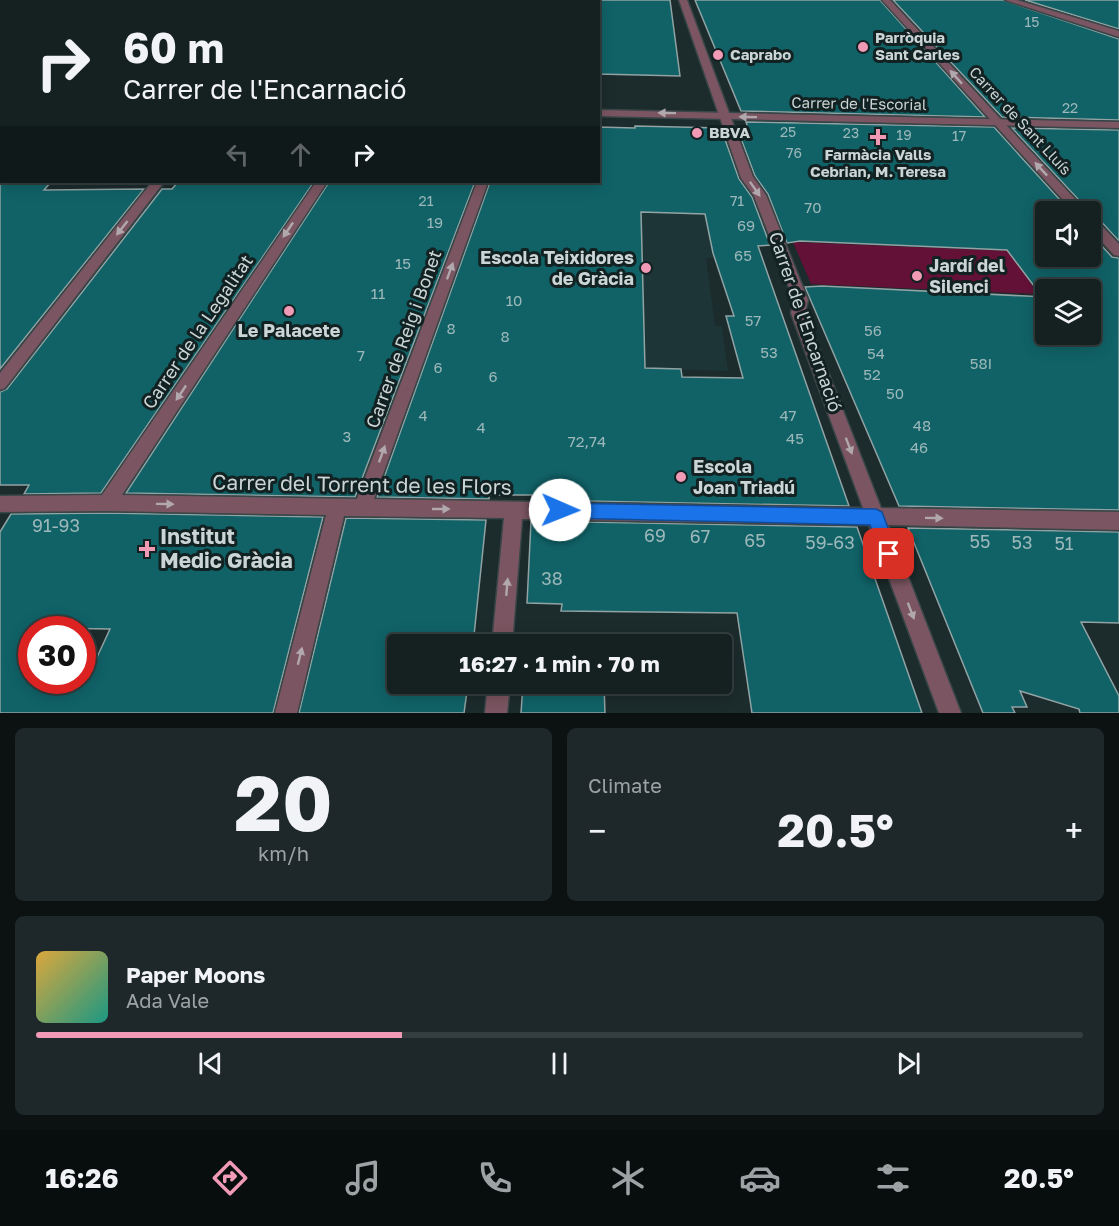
<!DOCTYPE html>
<html lang="en">
<head>
<meta charset="utf-8">
<style>
  body { margin:0; font-family:"Golos Text",sans-serif; background:#1e282a; color:#f1f3f6; height:100vh; display:flex; flex-direction:column; font-size:22px; white-space:nowrap }
  * { box-sizing:border-box; margin:0 }
  p { font-size:20px; color:#9da3a5 }
  .icon { flex:none; width:33px; height:33px; fill:none; stroke:currentColor; stroke-width:2; stroke-linecap:round; stroke-linejoin:round }
  .map { position:relative; height:713px; overflow:hidden }
  .side { display:flex; flex-direction:column; gap:15px; padding:15px; background:#0c1212; flex:1 }
  .side>* { flex:none }
  .guide { position:absolute; left:0px; top:0px; width:600px; height:183px; box-shadow:0 3px 15px #0003,0 0 0 2px #343e3f; background:#152021; color:#f1f3f6; overflow:hidden }
  .fabs { position:absolute; left:1035px; top:201px; display:grid; gap:12px }
  .fabs a { display:grid; place-items:center; width:66px; height:66px; border-radius:6px; background:#152021; box-shadow:0 3px 15px #0003,0 0 0 2px #343e3f; font-size:30px }
  .speed { position:absolute; left:18px; top:616px; display:flex; gap:12px; font-size:30px; font-weight:700; text-align:center }
  .speed>* { display:grid; place-content:center; width:78px; height:78px; border-radius:50%; background:#152021; box-shadow:0 3px 15px #0003,0 0 0 2px #343e3f; line-height:1 }
  .speed .limit { border:9px solid #d22; background:#fff; color:#111 }
  .pin { position:absolute; display:grid; place-items:center; width:51px; height:51px; color:#fff; margin:-26px; border-radius:12px; box-shadow:0 3px 9px #0006 }
  .me { position:absolute; width:66px; margin:-33px; rotate:91deg; stroke-linejoin:round; filter:drop-shadow(0 0 4px #0008) }
  .turn { display:flex; align-items:center; gap:21px; height:126px; padding:0 24px; font-size:27px }
  .turn .icon { width:78px; height:78px; stroke-width:2.5 }
  .turn b { display:block; font-size:42px; line-height:51px }
  .lanes { display:flex; align-items:center; height:57px; padding:0 24px; background:#0003; justify-content:center; gap:30px; direction:ltr }
  .lanes .off { opacity:.35 }
  .big { font-size:45px; font-weight:700; line-height:1.1 }
  .side .tile { flex:1; display:flex; flex-direction:column; justify-content:center; gap:9px; min-width:0; padding:0 21px; border-radius:9px; background:#1e282a }
  .side .dial { align-items:center; gap:0 }
  .dial b { font-size:78px; line-height:1 }
  .song { display:flex; align-items:center; gap:18px }
  .cover { width:72px; height:72px; border-radius:9px; background:linear-gradient(135deg,hsl(40 70% 55%),hsl(170 70% 35%)) }
  .played { height:6px; border-radius:3px; background:linear-gradient(90deg,#f09ab6 35%,#343e3f 35%) }
  .keys { display:flex; justify-content:space-around; direction:ltr }
  .heat { display:flex; justify-content:space-between; align-items:center; font-size:33px; direction:ltr }
  .side .tiles { flex:1; display:grid; gap:15px; grid-template-columns:1fr 1fr }
  .tile:last-child { grid-column:span 2 }
  .trip { position:absolute; left:387px; top:634px; width:345px; height:60px; border-radius:6px; background:#152021; box-shadow:0 3px 15px #0003,0 0 0 2px #343e3f; font-weight:700; line-height:60px; text-align:center }
  .dock { display:flex; height:96px; justify-content:space-around; align-items:center; background:#080d0d; color:#9da3a5 }
  .dock .icon { width:42px; height:42px }
  .dock .active { color:#f09ab6 }
  .dock b { font-size:27px; color:#f1f3f6 }
  .map>svg:first-child { display:block }
</style>
</head>
<body>
<div class="map">
<svg width="1119" height="713" viewBox="0 0 1119 713">
  <rect width="100%" height="100%" fill="#1c2b2c"/>
  <polygon fill="#1d3537" points="703,185 713,253 713,258 706,258 715,326 722,326 728,371 600,367 589,217"/>
  <polygon fill="#641137" points="793,242 1011,251 1037,294 811,284"/>
  <g fill="#106267" stroke="#91a3a4" stroke-width="1.5" fill-rule="evenodd">
    <polygon points="598,0 670,0 680,76 598,74"/>
    <polygon points="695,0 880,0 985,117 741,111"/>
    <polygon points="893,0 1003,0 1119,39 1119,120 1002,117"/>
    <polygon points="1025,0 1119,0 1119,29"/>
    <polygon points="746,122 994,127 1071,212 1046,212 1046,256 1090,256 1090,233 1112,257 1119,258 1119,510 899,506 805,287 822,286 1046,297 1046,334 1090,334 1090,290 1037,290 1007,250 800,241 787,243 768,194 755,176 737,128 748,128"/>
    <path d="M635,126L721,128L739,179L752,197L770,245L758,246L849,506L532,500V495H489V499L377,497L490,182H598V127L635,128ZM641,212L705,214L713,253L734,316H726L743,378L682,377L681,369L645,368Z"/>
    <polygon points="1012,128 1119,130 1119,241 1096,216 1090,215 1090,212"/>
    <polygon points="0,182 51,182 44,190 144,189 0,369"/>
    <polygon points="178,182 314,182 101,493 24,494 29,485 0,485 0,392 7,389 162,189 172,189"/>
    <polygon points="329,182 475,182 355,497 126,493"/>
    <path d="M107,513L323,517L273,713H0V532L11,514ZM45,628L110,629L86,681H32V630H44Z"/>
    <polygon points="346,518 486,520 473,645 398,645 398,684 468,684 464,713 299,713"/>
    <polygon points="531,521 857,527 922,713 752,713 737,613 561,611 562,604 527,603"/>
    <polygon points="908,528 1119,532 1119,623 1081,622 1119,696 1119,713 1080,713 1079,709 1020,691 1027,707 1012,707 1015,713 983,713"/>
    <polygon points="523,684 604,684 605,713 521,713"/>
  </g>
  <g fill="none" stroke-linecap="round" stroke-linejoin="round">
    <g stroke="#384647" stroke-width="3">
      <g id="minor">
        <polygon points="106,0 115,0 114,2"/>
        <polygon points="298,0 306,0 297,2"/>
        <polygon points="440,0 448,0 439,2"/>
        <polygon points="679,0 687,0 753,177 766,195 808,300 805,313 881,508 1119,512 1119,530 888,525 961,713 939,713 869,525 522,519 512,645 492,645 504,518 344,516 297,713 275,713 326,515 107,511 0,512 0,496 102,495 316,182 327,182 122,495 357,499 477,182 488,182 374,499 863,508 791,313 794,300 754,196 741,178"/>
        <polygon points="882,0 890,0 1087,212 1074,212"/>
        <polygon points="1005,0 1017,0 1119,31 1119,37"/>
        <polygon points="2,84 2,91 0,91 0,85"/>
        <polygon points="0,161 2,161 0,169"/>
        <polygon points="152,182 164,182 5,388 0,390 0,373"/>
        <polygon points="1090,217 1094,218 1119,244 1119,256 1114,255 1090,229"/>
        <polygon points="488,684 510,684 507,713 485,713"/>
      </g>
    </g>
    <g stroke="#384647" stroke-width="3">
      <g id="tertiary">
        <rect x="0" y="96" width="2" height="6"/>
        <polygon points="598,110 1119,122 1119,128 598,116"/>
      </g>
    </g>
    <use href="#minor" fill="#7b5561" fill-rule="evenodd"/>
    <use href="#tertiary" fill="#7b5561" fill-rule="evenodd"/>
  </g>
  <defs><path id="oneway-solid" d="M-6-.8H1V-3.2L6.5 0L1 3.2V.8H-6Z" transform="scale(1.5)"/></defs>
  <g fill="#b0a8ac">
    <use href="#oneway-solid" transform="translate(956 77) rotate(-132)"/>
    <use href="#oneway-solid" transform="translate(667 113) rotate(-179)"/>
    <use href="#oneway-solid" transform="translate(748 117) rotate(-179)"/>
    <use href="#oneway-solid" transform="translate(1041 169) rotate(-133)"/>
    <use href="#oneway-solid" transform="translate(755 189) rotate(55)"/>
    <use href="#oneway-solid" transform="translate(122 228) rotate(128)"/>
    <use href="#oneway-solid" transform="translate(288 230) rotate(124)"/>
    <use href="#oneway-solid" transform="translate(450 271) rotate(-70)"/>
    <use href="#oneway-solid" transform="translate(181 393) rotate(124)"/>
    <use href="#oneway-solid" transform="translate(849 446) rotate(69)"/>
    <use href="#oneway-solid" transform="translate(382 454) rotate(-70)"/>
    <use href="#oneway-solid" transform="translate(165 504) rotate(1)"/>
    <use href="#oneway-solid" transform="translate(441 509)"/>
    <use href="#oneway-solid" transform="translate(934 518) rotate(1)"/>
    <use href="#oneway-solid" transform="translate(507 587) rotate(-85)"/>
    <use href="#oneway-solid" transform="translate(911 611) rotate(69)"/>
    <use href="#oneway-solid" transform="translate(300 656) rotate(-76)"/>
  </g>
  <polygon fill="#1a73e8" stroke="#114b97" stroke-width="1.5" points="560,503 876,509 882,512 898,554 895,560 889,563 883,560 870,525 560,518 554,516 552,510 554,505"/>
  <g fill="#f09ab6" stroke="#122122" stroke-width="2">
    <circle cx="863" cy="47" r="6"/>
    <circle cx="718" cy="55" r="6"/>
    <circle cx="697" cy="133" r="6"/>
    <path d="M875 128h6v6h6v6h-6v6h-6v-6h-6v-6h6z"/>
    <circle cx="646" cy="268" r="6"/>
    <circle cx="917" cy="276" r="6"/>
    <circle cx="289" cy="311" r="6"/>
    <circle cx="681" cy="477" r="6"/>
    <path d="M144 540h6v6h6v6h-6v6h-6v-6h-6v-6h6z"/>
  </g>
  <g text-anchor="middle" stroke-width="6" stroke-linejoin="round" paint-order="stroke">
    <g font-size="14" fill="#9db8ba">
      <text x="1032" y="27">15</text>
      <text x="1070" y="113">22</text>
      <text x="788" y="137">25</text>
      <text x="851" y="138">23</text>
      <text x="904" y="140">19</text>
      <text x="959" y="141">17</text>
      <text x="794" y="158">76</text>
      <text x="426" y="206">21</text>
      <text x="737" y="206">71</text>
    </g>
    <g font-size="15" font-weight="bold" fill="#ccd5d5" stroke="#122122" text-anchor="start">
      <text x="875" y="43">Parròquia<tspan x="875" dy="17">Sant Carles</tspan></text>
      <text x="730" y="60">Caprabo</text>
      <text x="709" y="138">BBVA</text>
      <text x="878" y="160" text-anchor="middle">Farmàcia Valls<tspan x="878" dy="17">Cebrian, M. Teresa</tspan></text>
    </g>
    <g font-size="15" fill="#ccd5d5" stroke="#122122">
      <text transform="translate(859 104) rotate(1)" y="5">Carrer de l'Escorial</text>
      <text transform="translate(1020 121) rotate(47)" y="5">Carrer de Sant Lluís</text>
    </g>
    <g font-size="15" fill="#9db8ba">
      <text x="813" y="213">70</text>
      <text x="435" y="228">19</text>
      <text x="746" y="231">69</text>
      <text x="743" y="261">65</text>
      <text x="403" y="269">15</text>
      <text x="378" y="299">11</text>
      <text x="514" y="306">10</text>
      <text x="753" y="326">57</text>
      <text x="451" y="334">8</text>
      <text x="873" y="336">56</text>
      <text x="505" y="342">8</text>
      <text x="769" y="358">53</text>
      <text x="876" y="359">54</text>
      <text x="361" y="361">7</text>
      <text x="981" y="369">58I</text>
      <text x="438" y="373">6</text>
      <text x="872" y="380">52</text>
      <text x="493" y="382">6</text>
      <text x="895" y="399">50</text>
      <text x="423" y="421">4</text>
      <text x="788" y="421">47</text>
      <text x="922" y="431">48</text>
      <text x="481" y="433">4</text>
      <text x="347" y="442">3</text>
      <text x="795" y="444">45</text>
      <text x="587" y="447">72,74</text>
      <text x="919" y="453">46</text>
    </g>
    <g font-size="18" font-weight="bold" fill="#ccd5d5" stroke="#122122" text-anchor="start">
      <text x="634" y="264" text-anchor="end">Escola Teixidores<tspan x="634" dy="21">de Gràcia</tspan></text>
      <text x="929" y="272">Jardí del<tspan x="929" dy="21">Silenci</tspan></text>
      <text x="289" y="337" text-anchor="middle">Le Palacete</text>
      <text x="693" y="473">Escola<tspan x="693" dy="21">Joan Triadú</tspan></text>
    </g>
    <g font-size="18" fill="#ccd5d5" stroke="#122122">
      <text transform="translate(805 322) rotate(71)" y="6">Carrer de l'Encarnació</text>
      <text transform="translate(198 332) rotate(-56)" y="6">Carrer de la Legalitat</text>
      <text transform="translate(404 339) rotate(-70)" y="6">Carrer de Reig i Bonet</text>
    </g>
    <g font-size="18" fill="#9db8ba">
      <text x="56" y="532">91-93</text>
      <text x="655" y="542">69</text>
      <text x="700" y="543">67</text>
      <text x="755" y="547">65</text>
      <text x="980" y="548">55</text>
      <text x="830" y="549">59-63</text>
      <text x="1022" y="549">53</text>
      <text x="1064" y="550">51</text>
      <text x="552" y="585">38</text>
    </g>
    <g font-size="21" fill="#ccd5d5" stroke="#122122">
      <text transform="translate(362 485) rotate(1)" y="7">Carrer del Torrent de les Flors</text>
    </g>
    <g font-size="21" font-weight="bold" fill="#ccd5d5" stroke="#122122" text-anchor="start">
      <text x="160" y="544">Institut<tspan x="160" dy="24">Medic Gràcia</tspan></text>
    </g>
  </g>
</svg>
<div class="fabs">
<a><svg class="icon" aria-label="sound" viewBox="0 0 24 24"><path d="M4 9h4l5-4v14l-5-4H4zM17 9q2 3 0 6"/></svg></a>
<a><svg class="icon" aria-label="layers" viewBox="0 0 24 24"><path d="M12 4l9 5-9 5-9-5zM3 14l9 5 9-5"/></svg></a>
</div>
<div class="speed"><div class="limit">30</div></div>
<div class="pin" style="left:889px;top:554px;background:#d93025"><svg class="icon" aria-label="arrive" viewBox="0 0 24 24"><path d="M6 21V4h12l-3 4 3 4H6"/></svg></div>
<svg class="me" style="left:560px;top:510px" viewBox="-20 -20 40 40"><circle r="19" fill="#fff"/><path d="M0-13L10 11 0 6-10 11z" fill="#1a73e8"/></svg>
<div class="trip">16:27 · 1 min · 70 m</div>
<div class="guide">
<div class="turn"><svg class="icon" aria-label="right" viewBox="0 0 24 24"><path d="M7 20v-9h11M14 6l5 5-5 5"/></svg><div><b>60 m</b>Carrer de l'Encarnació</div></div>
<div class="lanes"><svg class="icon off" aria-label="left" viewBox="0 0 24 24"><path d="M17 20v-9H6M10 6l-5 5 5 5"/></svg><svg class="icon off" aria-label="ahead" viewBox="0 0 24 24"><path d="M12 20V5M6 11l6-6 6 6"/></svg><svg class="icon" aria-label="right" viewBox="0 0 24 24"><path d="M7 20v-9h11M14 6l5 5-5 5"/></svg></div>
</div>
</div>
<section class="side">
<div class="tiles">
<div class="tile dial"><b>20</b><p>km/h</p></div>
<div class="tile"><p>Climate</p>
<div class="heat"><a>−</a><b class="big">20.5°</b><a>+</a></div>
</div>
<div class="tile">
<div class="song"><i class="cover"></i><div><b>Paper Moons</b><p>Ada Vale</p></div></div>
<div class="played"></div>
<div class="keys"><svg class="icon" aria-label="previous" viewBox="0 0 24 24"><path d="M18 5L8 12l10 7zM5 5v14"/></svg><svg class="icon" aria-label="pause" viewBox="0 0 24 24"><path d="M8 5v14M16 5v14"/></svg><svg class="icon" aria-label="next" viewBox="0 0 24 24"><path d="M6 5l10 7-10 7zM19 5v14"/></svg></div>
</div>
</div>
</section>
<nav class="dock">
<b>16:26</b>
<svg class="icon active" aria-label="directions" viewBox="0 0 24 24"><path d="M12 3l9 9-9 9-9-9zM9 14v-3h6M13 9l2 2-2 2"/></svg>
<svg class="icon" aria-label="music" viewBox="0 0 24 24"><path d="M9 18V5l10-2v13"/><circle cx="6" cy="18" r="3"/><circle cx="16" cy="16" r="3"/></svg>
<svg class="icon" aria-label="phone" viewBox="0 0 24 24"><path d="M5 4h4l2 5-3 2q2 4 5 5l2-3 5 2v4C11 20 4 13 5 4z"/></svg>
<svg class="icon" aria-label="climate" viewBox="0 0 24 24"><path d="M12 3v18M4 7l16 10M4 17L20 7"/></svg>
<svg class="icon" aria-label="car" viewBox="0 0 24 24"><path d="M5 17H2v-5l4-1 3-4h7l3 4 3 1v5h-3M9 17h6M6 11h13"/><circle cx="7" cy="17" r="2"/><circle cx="17" cy="17" r="2"/></svg>
<svg class="icon" aria-label="filters" viewBox="0 0 24 24"><path d="M4 7h16M4 17h16"/><circle cx="9" cy="7" r="2"/><circle cx="15" cy="17" r="2"/></svg>
<b>20.5°</b>
</nav>
</body>
</html>
